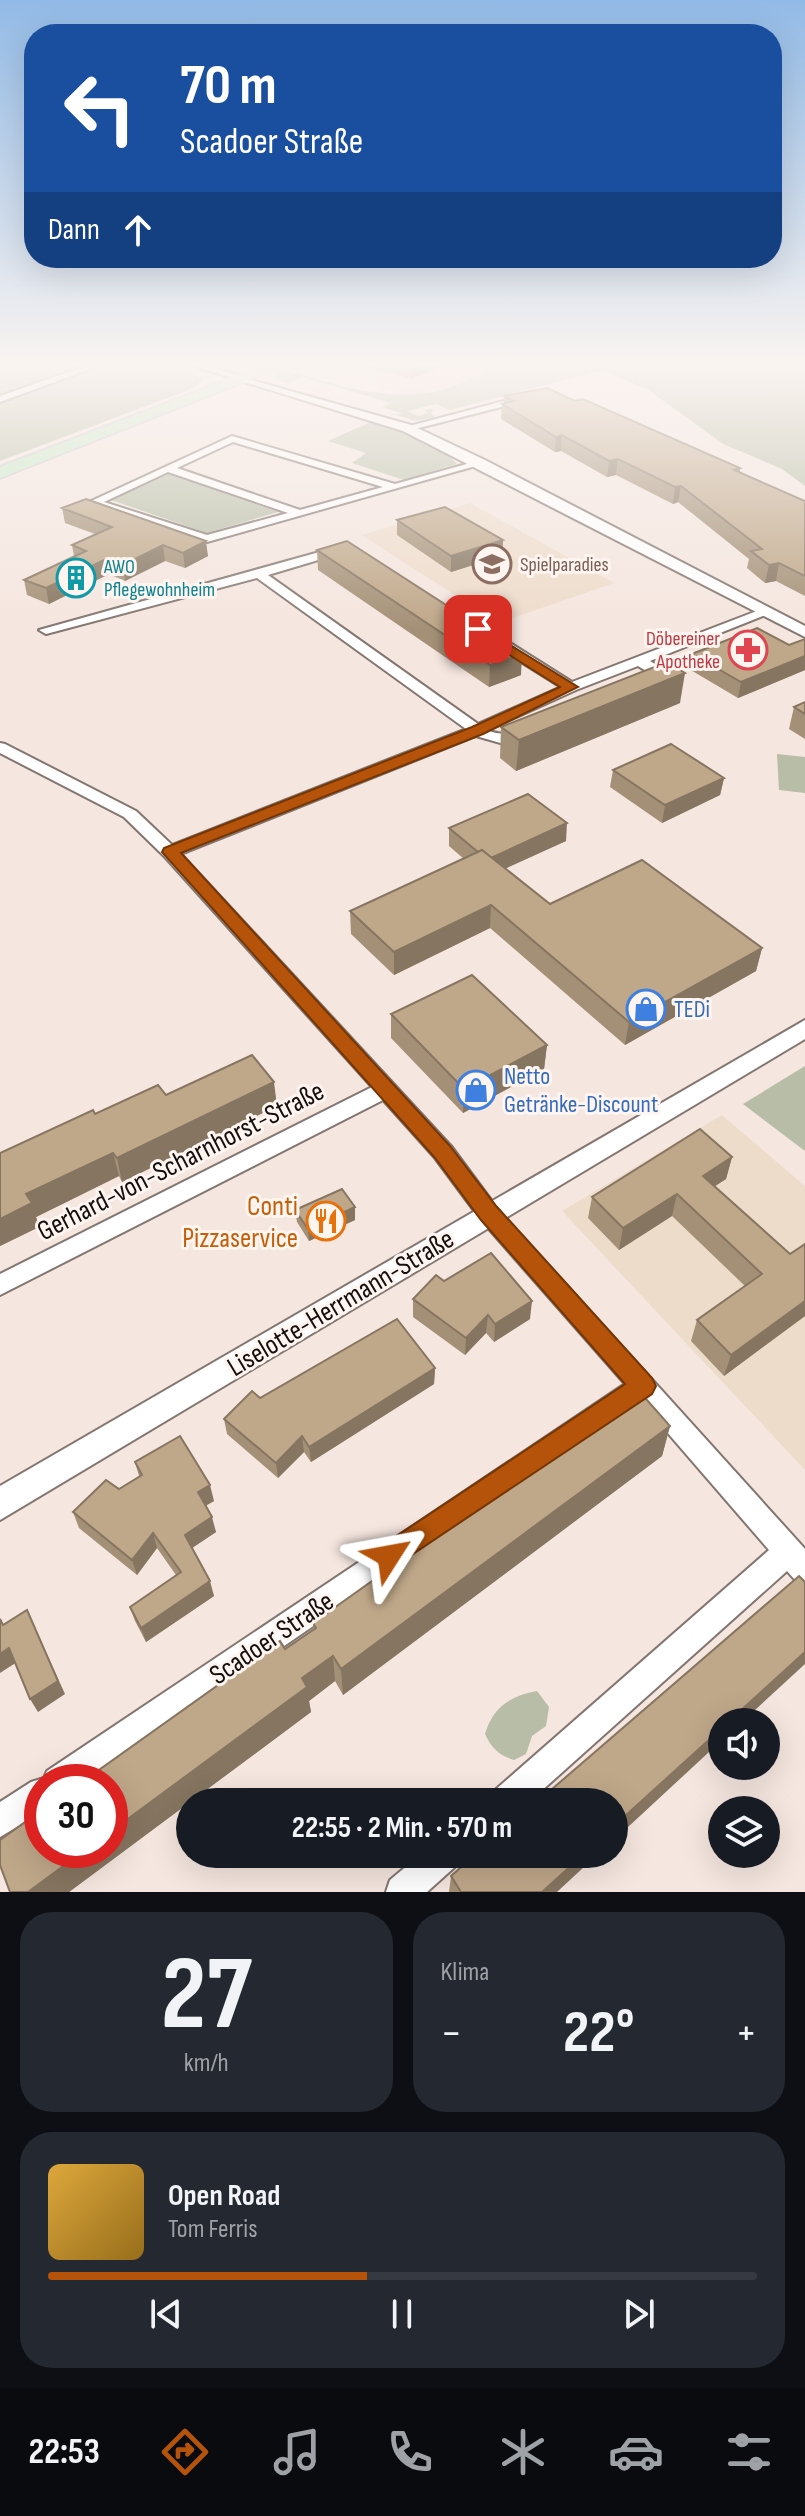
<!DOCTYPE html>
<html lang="de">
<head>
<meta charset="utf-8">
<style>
  body { margin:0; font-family:"Sofia Sans Condensed",sans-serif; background:#242831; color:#f1f3f6; height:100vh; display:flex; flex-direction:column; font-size:30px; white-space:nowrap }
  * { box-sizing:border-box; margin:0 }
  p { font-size:26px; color:#9ea1a6 }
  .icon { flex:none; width:44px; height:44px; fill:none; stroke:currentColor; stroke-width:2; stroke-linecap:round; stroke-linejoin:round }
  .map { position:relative; height:1892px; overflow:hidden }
  .sheet { display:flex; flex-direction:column; gap:20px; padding:20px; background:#0d0f14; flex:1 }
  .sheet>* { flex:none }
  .guide { position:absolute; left:24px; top:24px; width:758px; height:244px; border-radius:32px; box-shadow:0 8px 32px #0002; background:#1a4fa0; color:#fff; overflow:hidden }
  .buttons { position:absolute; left:708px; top:1708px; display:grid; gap:16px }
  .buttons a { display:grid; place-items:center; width:72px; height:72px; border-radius:50%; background:#171b24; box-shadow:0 8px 32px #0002; font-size:40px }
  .speed { position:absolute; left:24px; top:1764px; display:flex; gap:16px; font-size:40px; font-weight:700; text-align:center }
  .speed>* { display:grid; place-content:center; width:104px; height:104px; border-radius:50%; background:#171b24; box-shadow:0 8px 32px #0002; line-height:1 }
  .speed .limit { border:12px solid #d22; background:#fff; color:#111 }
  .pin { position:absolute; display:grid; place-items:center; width:68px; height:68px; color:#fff; margin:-34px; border-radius:16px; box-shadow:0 4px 12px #0006 }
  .me { position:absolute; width:88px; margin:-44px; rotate:56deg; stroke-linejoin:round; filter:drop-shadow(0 0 6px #0008) }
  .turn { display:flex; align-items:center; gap:28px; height:168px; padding:0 24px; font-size:36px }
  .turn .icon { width:104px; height:104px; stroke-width:2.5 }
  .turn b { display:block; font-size:56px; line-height:68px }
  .then { display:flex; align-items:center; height:76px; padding:0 24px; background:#0003; gap:16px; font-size:30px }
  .big { font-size:60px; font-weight:700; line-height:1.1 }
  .sheet .widget { flex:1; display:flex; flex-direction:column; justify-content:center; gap:12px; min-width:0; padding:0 28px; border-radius:32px; background:#242831 }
  .sheet .dial { align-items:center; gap:0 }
  .dial b { font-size:104px; line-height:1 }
  .song { display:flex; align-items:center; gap:24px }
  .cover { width:96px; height:96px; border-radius:12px; background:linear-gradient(135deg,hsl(40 70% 55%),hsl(40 70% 35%)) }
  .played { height:8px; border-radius:4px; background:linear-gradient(90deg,#b45309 45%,#363941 45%) }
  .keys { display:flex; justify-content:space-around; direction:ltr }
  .heat { display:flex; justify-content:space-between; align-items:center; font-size:44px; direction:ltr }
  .sheet .tiles { flex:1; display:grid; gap:20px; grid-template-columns:1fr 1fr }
  .widget:last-child { grid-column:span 2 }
  .trip { position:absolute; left:176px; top:1788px; width:452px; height:80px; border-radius:40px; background:#171b24; box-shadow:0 8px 32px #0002; font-weight:700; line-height:80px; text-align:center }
  .tabs { display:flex; height:128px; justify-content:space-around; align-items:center; background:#090b0e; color:#9ea1a6 }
  .tabs .icon { width:56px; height:56px }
  .tabs .selected { color:#b45309 }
  .tabs b { font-size:36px; color:#f1f3f6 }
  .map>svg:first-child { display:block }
</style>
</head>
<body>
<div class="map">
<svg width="805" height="1892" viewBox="0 0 805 1892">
  <rect width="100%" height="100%" fill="#f5e6df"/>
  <polygon fill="#efd8ce" points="351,365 490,365 486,372 452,388 408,395 380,387 380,373"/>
  <g fill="#eedccb">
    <polygon points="470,503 614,583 499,623 361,535"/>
    <polygon points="722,1115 805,1186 805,1470 562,1211"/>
  </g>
  <g fill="#b7bda6" fill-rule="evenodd">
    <polygon points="0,365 27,365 69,375 98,365 159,365 204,378 194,388 0,461"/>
    <path d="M293,365H306L291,372C347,388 408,408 464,382C474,377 484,375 490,365H805V486L782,469L723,444L647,389L602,370L450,410L436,404L408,411L418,416L429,413L424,410L433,409L431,414L435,417L416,421L275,379L278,374L274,373ZM303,377L391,403L383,407L403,414H392L290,383Z"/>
    <path d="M373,421C395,428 444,445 457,464L404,480L352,463L366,453L328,441Z"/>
    <polygon points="168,474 278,512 207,533 108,499"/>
    <polygon points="777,754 805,757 805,793 779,790"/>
    <polygon points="805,1066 805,1151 743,1104"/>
    <path d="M537,1691L549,1707L546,1726L532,1736L526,1754L514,1760C499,1755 492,1749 485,1734C493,1707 510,1696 537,1691Z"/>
  </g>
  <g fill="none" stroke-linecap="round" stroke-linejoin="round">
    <g stroke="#837670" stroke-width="4">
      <g id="minor">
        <polygon points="88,365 101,365 0,402 0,396"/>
        <polygon points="191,365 205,365 250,379 245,382"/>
        <polygon points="526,395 529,396 529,400 407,431 402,428"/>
        <path d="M232,436L395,484L481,460L486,463L207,542L89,502ZM233,442L383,487L300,510L177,468ZM168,472L288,513L207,535L104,502Z"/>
        <path d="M341,546L347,550L345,552L268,575L478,724L561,687L497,647V641H507L572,682L762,609L773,612L650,661L671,674V680L656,682V677L638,666L576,690L488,730C503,738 513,729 527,732V738L504,744L476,736L181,854L451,1146L497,1208L805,1549V1584L795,1580L787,1571L529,1802H489L494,1791L769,1550L641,1402L85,1782H42V1812L0,1837V1802L31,1782L44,1778L47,1771L625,1384L481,1220L435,1158L383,1100L0,1295V1274L372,1087L164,856L124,817L0,753V743L5,744L136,811L172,845L466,729L257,578L46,634L39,630Z"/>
        <polygon points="421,1854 462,1854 457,1865 427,1892 386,1892 390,1880"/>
      </g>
    </g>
    <g stroke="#837670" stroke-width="4">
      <g id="tertiary">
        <polygon points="241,377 411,425 485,460 805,626 805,637 403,431 241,381"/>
        <polygon points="805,1020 805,1039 0,1520 0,1486"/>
      </g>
    </g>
    <g stroke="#cbcaca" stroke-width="4">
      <polygon id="primary" points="266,365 286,365 0,478 0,467"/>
    </g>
    <use href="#minor" fill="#fff" fill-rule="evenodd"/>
    <use href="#tertiary" fill="#fff" fill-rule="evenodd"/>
    <use href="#primary" fill="#c2e8c5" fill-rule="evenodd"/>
  </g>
  <g fill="#a49076">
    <polygon points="360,365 445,365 411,379"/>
    <polygon points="504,396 575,401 740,468 740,472 805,501 805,596 776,581 765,583 747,568 749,559 678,502 673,504 616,475 607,477 561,451 555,452 501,419 502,404 504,403"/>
    <polygon points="62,508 208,556 185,568 165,561 125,581 109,574 49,604 27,595 24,580 74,556 72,545 95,534 65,523"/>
    <polygon points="397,520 503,540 502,556 451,572 397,535"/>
    <polygon points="317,550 521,675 489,687 318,570"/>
    <polygon points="805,639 805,670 738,698 689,669 692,654 789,645"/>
    <polygon points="805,702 805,739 789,729 794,707"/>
    <polygon points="680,703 516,771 500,758 501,727"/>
    <polygon points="613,770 724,778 720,795 662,823 610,787"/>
    <polygon points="449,828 566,841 505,869 550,904 762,948 756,971 625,1045 490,928 394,975 351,934 350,911 464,859 449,846"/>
    <polygon points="391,1014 547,1045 544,1069 463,1113 391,1038"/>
    <polygon points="166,1095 277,1106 122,1182 119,1176 36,1217 39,1227 0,1246 95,1114"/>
    <polygon points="732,1157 726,1179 715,1186 790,1254 805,1244 805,1316 724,1376 691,1341 697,1320 745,1286 672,1216 619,1250 588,1218 592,1197"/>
    <polygon points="295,1210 355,1220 309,1241 297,1222"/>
    <polygon points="444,1281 530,1319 494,1342 486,1333 465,1355 413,1317 413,1299"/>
    <polygon points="435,1368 434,1384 311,1462 304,1452 278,1478 227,1434 224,1419 260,1398"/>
    <polygon points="670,1426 662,1456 343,1695 335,1681 309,1701 311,1712 69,1892 10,1892 285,1649 314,1629 313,1623"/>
    <polygon points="135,1462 214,1501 206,1505 216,1532 192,1548 214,1596 146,1642 135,1621 130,1607 176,1575 157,1548 137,1575 79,1528 73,1512 119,1489 139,1476"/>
    <polygon points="451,1876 557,1892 449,1892"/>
  </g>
  <g fill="#867560">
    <polygon points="411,365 445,365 411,379"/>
    <polygon points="562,435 561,451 555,452 556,437"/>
    <polygon points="618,459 616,475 607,477 609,461"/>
    <polygon points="681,486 678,502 673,504 675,487"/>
    <polygon points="503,540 502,556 451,572 451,556"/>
    <polygon points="206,541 208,556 185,568 183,553"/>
    <polygon points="163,545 165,561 125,581 123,565"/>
    <polygon points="106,559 109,574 49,604 46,588"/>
    <polygon points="779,563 776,581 765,583 769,565"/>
    <polygon points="522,654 521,675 489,687 490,665"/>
    <polygon points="805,656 805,670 738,698 741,682"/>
    <polygon points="685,673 680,703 516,771 519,740"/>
    <polygon points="724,778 720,795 662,823 665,805"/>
    <polygon points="567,823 566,841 486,877 487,859"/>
    <polygon points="491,905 490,928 394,975 394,952"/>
    <polygon points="762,948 756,971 625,1045 629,1022"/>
    <polygon points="547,1045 544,1069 463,1113 464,1089"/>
    <polygon points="274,1082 277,1106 122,1182 117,1158"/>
    <polygon points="113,1153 119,1176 36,1217 39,1227 0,1246 0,1219 26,1194"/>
    <polygon points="732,1157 726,1179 698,1197 703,1176"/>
    <polygon points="677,1194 672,1216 619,1250 623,1228"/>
    <polygon points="355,1207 355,1220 309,1241 308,1229"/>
    <polygon points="532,1301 530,1319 494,1342 495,1324"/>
    <polygon points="805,1301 805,1316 724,1376 731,1355"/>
    <polygon points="488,1315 486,1333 465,1355 466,1338"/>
    <polygon points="435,1368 434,1384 311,1462 309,1447"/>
    <polygon points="670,1426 662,1456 343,1695 341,1669"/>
    <polygon points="302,1436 304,1452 278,1478 276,1463"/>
    <polygon points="210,1485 214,1501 202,1508 198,1492"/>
    <polygon points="212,1517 216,1532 189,1550 185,1535"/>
    <polygon points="153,1533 157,1548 137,1575 132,1560"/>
    <polygon points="210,1581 214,1596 146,1642 141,1628"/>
    <polygon points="27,1610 65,1694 38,1712 30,1699"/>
    <polygon points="9,1648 17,1662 0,1673 0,1654"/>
    <polygon points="805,1652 805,1664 742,1722 728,1722"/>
    <polygon points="333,1656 335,1681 309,1701 311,1712 69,1892 28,1892 85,1850 110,1850 110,1832 302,1678"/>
    <polygon points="722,1728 722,1740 614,1840 614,1826"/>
    <polygon points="584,1854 598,1854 557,1892 542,1892"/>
  </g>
  <g fill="#bfa789" stroke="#867560" stroke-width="2">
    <polygon points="547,388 575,401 583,399 740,468 734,470 805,501 805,576 779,563 769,565 751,551 762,549 681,486 675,487 618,459 609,461 562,435 556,437 502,404 514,401 504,396"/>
    <polygon points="86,499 206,541 183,553 163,545 123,565 106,559 46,588 24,580 86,551 72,545 112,527 62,508"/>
    <polygon points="445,507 503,540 451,556 397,520"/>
    <polygon points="347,541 522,654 490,665 317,550"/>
    <polygon points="757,628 789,645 805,639 805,656 741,682 692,654"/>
    <polygon points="667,662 685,673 519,740 501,727"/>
    <polygon points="805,702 805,714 794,707"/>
    <polygon points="671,744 724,778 665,805 613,770"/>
    <polygon points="528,794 567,823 491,858 482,850 478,852 449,828"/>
    <polygon points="482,850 550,904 642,860 762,948 629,1022 491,905 394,952 350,911"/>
    <polygon points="472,975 547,1045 464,1089 391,1014"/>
    <polygon points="252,1055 274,1082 117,1158 113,1153 26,1194 32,1203 0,1219 0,1153 93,1110 95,1114 158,1085 166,1095"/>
    <polygon points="700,1129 732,1157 703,1176 790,1254 805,1244 805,1301 731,1355 697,1320 762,1274 677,1194 623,1228 592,1197"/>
    <polygon points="342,1189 355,1207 308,1229 295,1210"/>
    <polygon points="491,1253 532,1301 495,1324 488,1315 466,1338 413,1299 436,1275 444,1281"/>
    <polygon points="397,1319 435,1368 309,1447 302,1436 276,1463 224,1419 252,1391 260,1398"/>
    <polygon points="639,1391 670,1426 341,1669 333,1656 302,1678 307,1687 110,1832 110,1782 82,1782 280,1641 285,1649 316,1628 313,1623"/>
    <polygon points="180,1436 210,1485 198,1492 212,1517 185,1535 210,1581 141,1628 130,1607 181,1572 153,1533 132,1560 73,1512 106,1480 119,1489 142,1475 135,1462"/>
    <polygon points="799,1576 805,1582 805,1652 728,1722 722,1722 722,1728 614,1826 614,1802 537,1802"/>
    <polygon points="27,1610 58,1681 30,1699 9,1648 0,1654 0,1619 3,1625"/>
    <polygon points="42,1810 42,1850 85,1850 28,1892 10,1892 0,1865 0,1840"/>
    <polygon points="476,1854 584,1854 542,1892 461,1892 451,1876"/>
  </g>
  <linearGradient id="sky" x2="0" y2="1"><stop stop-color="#92bae6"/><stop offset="0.58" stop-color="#faf4f1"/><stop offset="1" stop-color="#faf4f1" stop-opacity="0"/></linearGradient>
  <rect width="805" height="630" fill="url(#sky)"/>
  <polygon fill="#b45309" stroke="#753606" stroke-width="2" points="478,625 578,687 483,734 181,853 450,1146 497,1207 652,1378 656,1386 652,1394 389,1570 380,1566 375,1556 380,1547 625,1384 481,1220 435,1158 162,852 164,848 472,727 560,687 473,632 471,629"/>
  <defs>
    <g id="school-ring" transform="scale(2)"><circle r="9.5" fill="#fef5f1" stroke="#8d6e63" stroke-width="1.5"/><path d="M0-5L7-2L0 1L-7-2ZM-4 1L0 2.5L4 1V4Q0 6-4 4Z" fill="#8d6e63"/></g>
    <g id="building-ring" transform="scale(2)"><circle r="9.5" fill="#fef5f1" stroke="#0f9aa8" stroke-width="1.5"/><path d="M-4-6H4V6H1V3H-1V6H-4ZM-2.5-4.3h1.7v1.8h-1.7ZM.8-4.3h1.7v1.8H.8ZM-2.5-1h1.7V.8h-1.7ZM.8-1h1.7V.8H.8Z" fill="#0f9aa8"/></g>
    <g id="pharmacy-ring" transform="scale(2)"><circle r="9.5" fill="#fef5f1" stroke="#e0444e" stroke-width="1.5"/><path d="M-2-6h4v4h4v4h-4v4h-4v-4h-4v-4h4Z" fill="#e0444e"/></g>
    <g id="shop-ring" transform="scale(2)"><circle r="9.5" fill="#fef5f1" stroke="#3f7fe0" stroke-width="1.5"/><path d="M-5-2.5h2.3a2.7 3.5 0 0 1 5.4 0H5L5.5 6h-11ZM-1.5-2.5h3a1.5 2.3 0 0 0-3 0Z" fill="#3f7fe0"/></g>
    <g id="restaurant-ring" transform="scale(2)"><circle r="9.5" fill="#fef5f1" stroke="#e8710a" stroke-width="1.5"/><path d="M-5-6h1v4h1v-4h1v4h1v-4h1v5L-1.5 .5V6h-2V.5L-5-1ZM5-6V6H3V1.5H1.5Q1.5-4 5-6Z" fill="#e8710a"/></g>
  </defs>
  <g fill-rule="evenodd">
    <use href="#school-ring" x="492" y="564"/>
    <use href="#building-ring" x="76" y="578"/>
    <use href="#pharmacy-ring" x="748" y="650"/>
    <use href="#shop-ring" x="646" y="1009"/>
    <use href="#shop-ring" x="476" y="1090"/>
    <use href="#restaurant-ring" x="326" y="1221"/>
  </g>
  <g text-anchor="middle" stroke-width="6" stroke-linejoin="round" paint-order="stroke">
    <g font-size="20" fill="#785e54" stroke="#fef5f1" text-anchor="start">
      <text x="520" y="571">Spielparadies</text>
    </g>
    <g font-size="20" fill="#0d838f" stroke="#fef5f1" text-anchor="start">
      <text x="104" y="573">AWO<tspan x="104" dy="23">Pflegewohnheim</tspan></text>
    </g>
    <g font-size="20" fill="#be3a42" stroke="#fef5f1" text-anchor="end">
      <text x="720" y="645">Döbereiner<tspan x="720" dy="23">Apotheke</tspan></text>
    </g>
    <g font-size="24" fill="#366cbe" stroke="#fef5f1" text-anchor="start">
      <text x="674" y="1017">TEDi</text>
      <text x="504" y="1084">Netto<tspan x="504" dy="28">Getränke-Discount</tspan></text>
    </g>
    <g font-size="28" fill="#130f0d" stroke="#fef5f1">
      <text transform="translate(180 1160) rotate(-27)" y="10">Gerhard-von-Scharnhorst-Straße</text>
      <text transform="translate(340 1302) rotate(-31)" y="10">Liselotte-Herrmann-Straße</text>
      <text transform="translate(271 1637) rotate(-34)" y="10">Scadoer Straße</text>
    </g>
    <g font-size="28" fill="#c56008" stroke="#fef5f1" text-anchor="end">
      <text x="298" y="1215">Conti<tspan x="298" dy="32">Pizzaservice</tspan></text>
    </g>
  </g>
</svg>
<div class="buttons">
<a><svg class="icon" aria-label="sound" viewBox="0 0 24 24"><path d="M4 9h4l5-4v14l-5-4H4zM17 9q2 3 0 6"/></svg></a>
<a><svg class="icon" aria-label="layers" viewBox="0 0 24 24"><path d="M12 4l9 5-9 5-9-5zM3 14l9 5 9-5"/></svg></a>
</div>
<div class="speed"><div class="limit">30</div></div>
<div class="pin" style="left:478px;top:629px;background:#d93025"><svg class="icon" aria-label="arrive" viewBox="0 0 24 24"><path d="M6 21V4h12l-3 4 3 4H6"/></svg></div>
<svg class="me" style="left:389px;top:1556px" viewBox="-20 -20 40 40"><path d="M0-17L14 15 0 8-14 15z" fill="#b45309" stroke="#fff" stroke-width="4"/></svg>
<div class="trip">22:55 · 2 Min. · 570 m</div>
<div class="guide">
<div class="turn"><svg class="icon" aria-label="left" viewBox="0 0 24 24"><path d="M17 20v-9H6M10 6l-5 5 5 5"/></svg><div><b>70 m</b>Scadoer Straße</div></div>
<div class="then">Dann<svg class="icon" aria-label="ahead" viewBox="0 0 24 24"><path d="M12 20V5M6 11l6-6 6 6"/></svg></div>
</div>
</div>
<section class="sheet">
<div class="tiles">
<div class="widget dial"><b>27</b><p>km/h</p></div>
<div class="widget"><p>Klima</p>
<div class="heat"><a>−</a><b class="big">22°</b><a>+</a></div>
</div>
<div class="widget">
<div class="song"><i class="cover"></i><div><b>Open Road</b><p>Tom Ferris</p></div></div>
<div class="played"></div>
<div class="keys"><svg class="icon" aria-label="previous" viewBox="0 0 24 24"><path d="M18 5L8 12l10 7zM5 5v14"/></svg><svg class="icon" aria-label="pause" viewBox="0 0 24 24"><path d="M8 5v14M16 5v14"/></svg><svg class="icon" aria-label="next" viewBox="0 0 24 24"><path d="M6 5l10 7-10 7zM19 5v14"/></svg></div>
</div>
</div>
</section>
<nav class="tabs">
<b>22:53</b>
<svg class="icon selected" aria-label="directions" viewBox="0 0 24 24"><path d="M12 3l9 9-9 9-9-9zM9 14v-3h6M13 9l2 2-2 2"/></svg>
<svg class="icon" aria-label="music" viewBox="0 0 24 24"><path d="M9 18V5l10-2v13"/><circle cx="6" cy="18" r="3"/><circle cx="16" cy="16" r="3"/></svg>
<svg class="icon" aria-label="phone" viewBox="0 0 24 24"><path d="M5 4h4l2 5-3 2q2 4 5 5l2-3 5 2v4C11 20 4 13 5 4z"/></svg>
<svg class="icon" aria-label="climate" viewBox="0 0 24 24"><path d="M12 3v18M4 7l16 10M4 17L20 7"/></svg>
<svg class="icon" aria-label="car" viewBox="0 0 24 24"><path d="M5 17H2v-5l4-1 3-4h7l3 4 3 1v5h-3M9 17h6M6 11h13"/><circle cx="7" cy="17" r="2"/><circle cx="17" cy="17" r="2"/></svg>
<svg class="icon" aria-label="filters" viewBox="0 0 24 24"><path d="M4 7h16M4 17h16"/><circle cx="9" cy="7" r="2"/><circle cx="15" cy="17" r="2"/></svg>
</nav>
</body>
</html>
